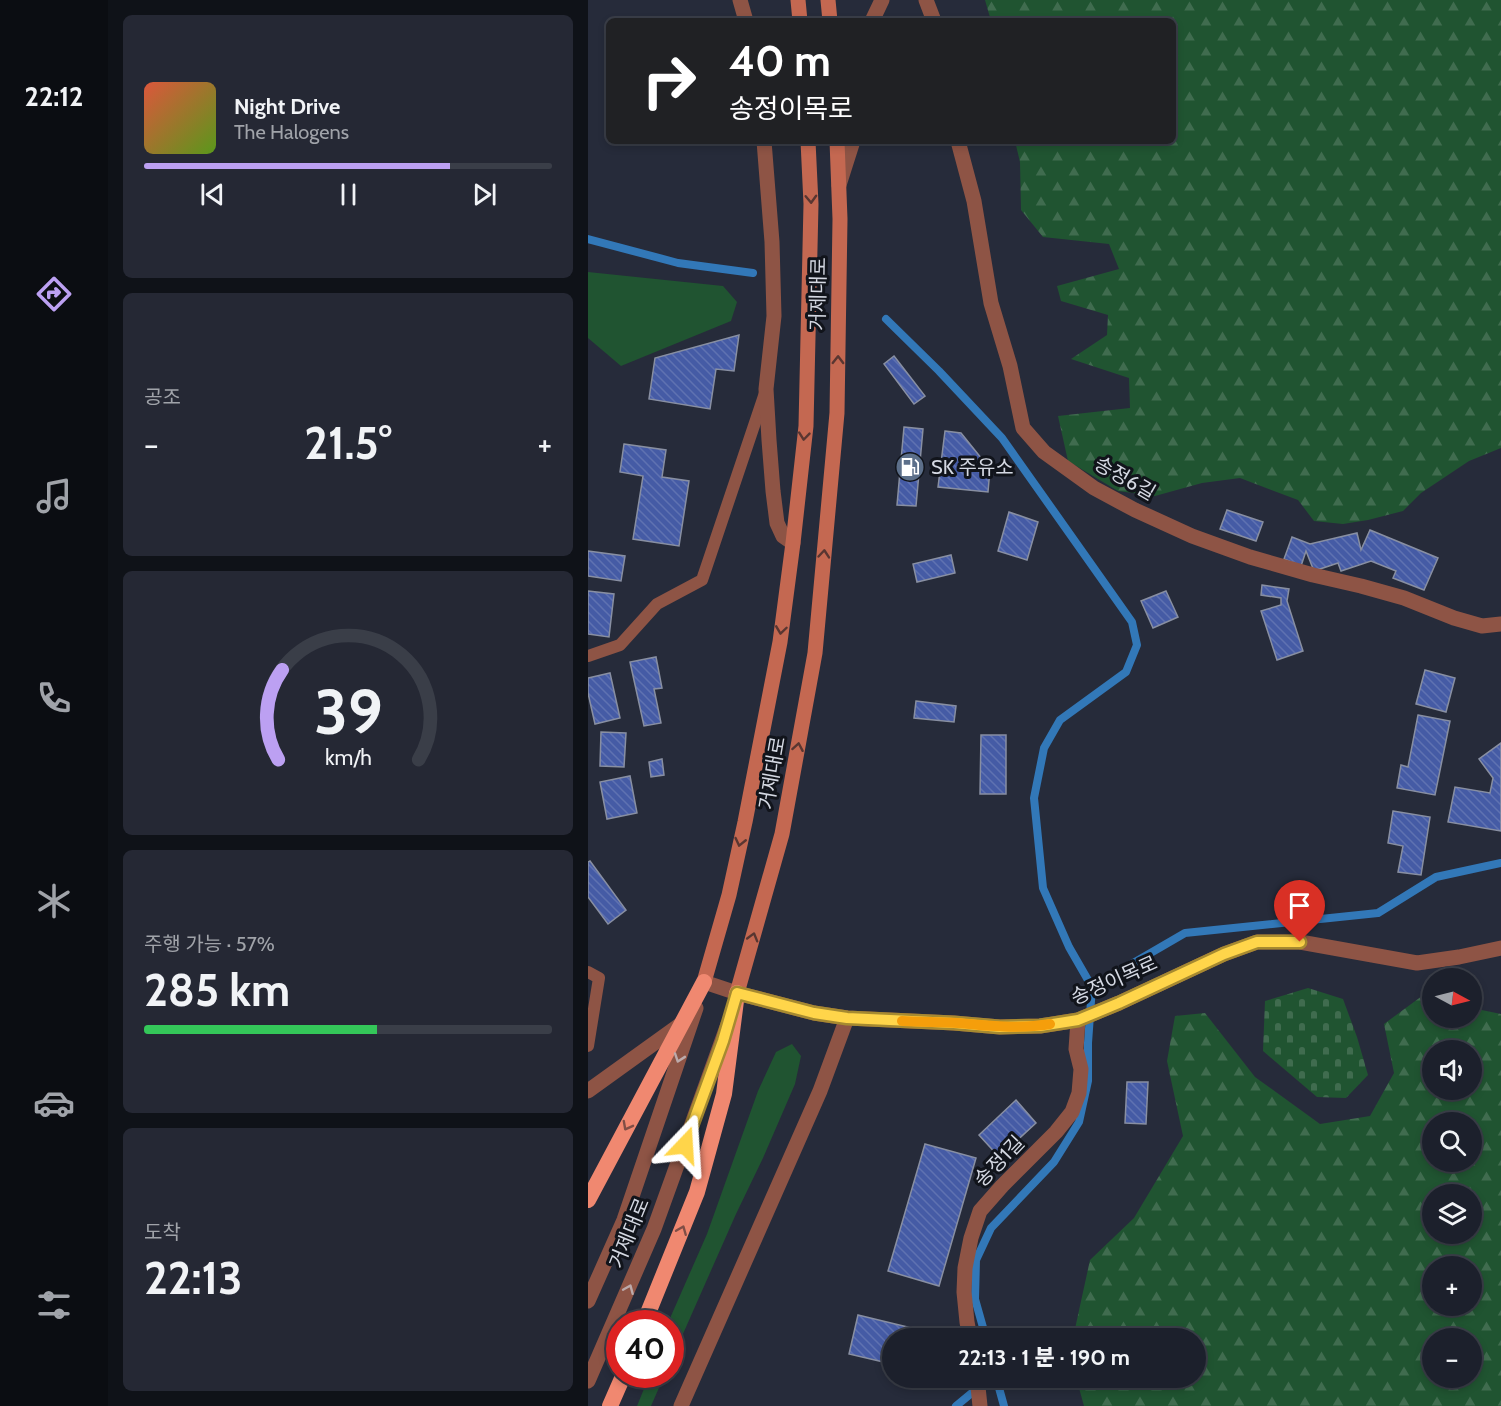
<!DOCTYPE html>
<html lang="ko">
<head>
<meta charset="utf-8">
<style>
  body { margin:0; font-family:Cabin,"Noto Sans KR",sans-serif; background:#252834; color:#f1f3f6; height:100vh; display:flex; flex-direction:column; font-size:22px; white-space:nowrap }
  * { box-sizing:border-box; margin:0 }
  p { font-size:20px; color:#a0a3a9 }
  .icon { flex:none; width:33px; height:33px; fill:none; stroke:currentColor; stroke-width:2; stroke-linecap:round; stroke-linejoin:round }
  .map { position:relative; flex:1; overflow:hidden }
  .panel { display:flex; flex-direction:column; gap:15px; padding:15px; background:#0f1218; width:480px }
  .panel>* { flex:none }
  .hud { position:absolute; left:18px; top:18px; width:570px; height:126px; border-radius:9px; box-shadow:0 3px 9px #0003,0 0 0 2px #3a3e48; background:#202124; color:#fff; overflow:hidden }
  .needle { width:39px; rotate:97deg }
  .tools { position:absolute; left:834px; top:968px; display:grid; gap:12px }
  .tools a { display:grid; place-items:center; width:60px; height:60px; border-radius:50%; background:#1c202c; box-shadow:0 3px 9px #0003,0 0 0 2px #3a3e48; font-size:30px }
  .speed { position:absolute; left:18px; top:1310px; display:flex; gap:12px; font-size:30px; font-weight:700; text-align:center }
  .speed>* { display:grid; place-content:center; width:78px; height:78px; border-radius:50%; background:#1c202c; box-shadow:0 3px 9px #0003,0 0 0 2px #3a3e48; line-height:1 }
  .speed .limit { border:9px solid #d22; background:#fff; color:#111 }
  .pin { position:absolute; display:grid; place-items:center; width:51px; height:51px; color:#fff; margin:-62px -26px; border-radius:50% 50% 50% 0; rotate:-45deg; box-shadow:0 0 6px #0007 }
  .pin .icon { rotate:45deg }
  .me { position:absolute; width:66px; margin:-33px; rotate:20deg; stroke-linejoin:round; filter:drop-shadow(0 0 4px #0008) }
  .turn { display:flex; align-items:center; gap:21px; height:126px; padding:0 24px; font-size:27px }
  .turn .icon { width:78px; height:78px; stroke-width:2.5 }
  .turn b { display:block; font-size:42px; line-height:51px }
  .big { font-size:45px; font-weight:800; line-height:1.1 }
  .panel .widget { flex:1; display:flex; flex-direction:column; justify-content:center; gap:9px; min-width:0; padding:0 21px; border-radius:9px; background:#252834 }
  .panel .dial { align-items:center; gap:0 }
  .dial svg { height:156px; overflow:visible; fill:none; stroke:#3a3e48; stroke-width:7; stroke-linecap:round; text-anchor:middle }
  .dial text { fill:#f1f3f6; stroke:none }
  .song { display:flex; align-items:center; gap:18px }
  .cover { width:72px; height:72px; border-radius:9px; background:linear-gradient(135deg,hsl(10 70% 55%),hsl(90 70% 35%)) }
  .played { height:6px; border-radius:3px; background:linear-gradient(90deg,#bca0f2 75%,#3a3e48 75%) }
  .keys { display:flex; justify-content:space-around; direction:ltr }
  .heat { display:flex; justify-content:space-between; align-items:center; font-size:33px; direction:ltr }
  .charge { height:9px; border-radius:4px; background:linear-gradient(90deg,#34c759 57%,#3a3e48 0) }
  .trip { position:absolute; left:294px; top:1328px; width:324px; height:60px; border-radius:30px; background:#1c202c; box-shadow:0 3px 9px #0003,0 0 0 2px #3a3e48; font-weight:800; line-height:60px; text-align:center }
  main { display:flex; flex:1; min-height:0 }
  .tabs { display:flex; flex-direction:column; width:108px; justify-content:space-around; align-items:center; background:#0b0d12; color:#a0a3a9 }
  .tabs .icon { width:42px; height:42px }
  .tabs .active { color:#bca0f2 }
  .tabs b { font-size:27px; color:#f1f3f6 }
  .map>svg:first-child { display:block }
</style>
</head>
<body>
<main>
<nav class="tabs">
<b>22:12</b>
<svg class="icon active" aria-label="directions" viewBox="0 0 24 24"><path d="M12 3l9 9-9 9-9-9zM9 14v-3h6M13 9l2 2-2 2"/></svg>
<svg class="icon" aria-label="music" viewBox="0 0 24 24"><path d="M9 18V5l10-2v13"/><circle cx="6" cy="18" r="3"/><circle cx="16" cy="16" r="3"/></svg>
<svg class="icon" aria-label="phone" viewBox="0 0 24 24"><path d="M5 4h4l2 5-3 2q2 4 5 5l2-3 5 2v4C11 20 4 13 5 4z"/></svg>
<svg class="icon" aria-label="climate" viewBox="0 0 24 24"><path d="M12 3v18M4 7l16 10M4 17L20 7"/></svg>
<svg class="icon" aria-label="car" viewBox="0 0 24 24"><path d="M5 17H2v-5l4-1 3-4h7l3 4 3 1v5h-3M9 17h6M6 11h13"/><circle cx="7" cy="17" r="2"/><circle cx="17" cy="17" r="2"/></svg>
<svg class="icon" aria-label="filters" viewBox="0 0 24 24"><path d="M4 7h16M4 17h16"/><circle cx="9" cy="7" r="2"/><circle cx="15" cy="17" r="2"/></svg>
</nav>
<section class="panel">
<div class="widget">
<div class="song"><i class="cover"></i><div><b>Night Drive</b><p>The Halogens</p></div></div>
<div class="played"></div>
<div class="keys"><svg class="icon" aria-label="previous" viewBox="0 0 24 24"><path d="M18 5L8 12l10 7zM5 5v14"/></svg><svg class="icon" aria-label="pause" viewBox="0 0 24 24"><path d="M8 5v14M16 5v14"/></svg><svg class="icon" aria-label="next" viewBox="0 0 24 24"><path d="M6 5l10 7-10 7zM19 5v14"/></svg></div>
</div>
<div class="widget"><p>공조</p>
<div class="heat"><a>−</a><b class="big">21.5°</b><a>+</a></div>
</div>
<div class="widget dial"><svg viewBox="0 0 100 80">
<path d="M14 69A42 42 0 1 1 86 69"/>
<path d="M14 69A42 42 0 0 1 16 23" stroke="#bca0f2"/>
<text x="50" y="56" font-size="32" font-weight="700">39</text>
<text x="50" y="72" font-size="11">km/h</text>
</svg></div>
<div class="widget"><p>주행 가능 · 57%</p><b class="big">285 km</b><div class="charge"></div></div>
<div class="widget"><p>도착</p><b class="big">22:13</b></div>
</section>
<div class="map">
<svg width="913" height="1406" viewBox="0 0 913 1406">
  <defs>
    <pattern id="forest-firs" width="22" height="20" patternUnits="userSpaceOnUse" patternTransform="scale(1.5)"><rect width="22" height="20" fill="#205431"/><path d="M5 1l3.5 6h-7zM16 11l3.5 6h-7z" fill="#406c4f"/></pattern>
    <pattern id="cemetery-stones" width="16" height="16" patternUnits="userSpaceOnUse" patternTransform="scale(1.5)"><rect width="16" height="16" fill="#205431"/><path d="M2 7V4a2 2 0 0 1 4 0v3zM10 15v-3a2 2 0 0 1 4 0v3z" fill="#406c4f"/></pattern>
    <pattern id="building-back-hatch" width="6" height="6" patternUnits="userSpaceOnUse" patternTransform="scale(1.5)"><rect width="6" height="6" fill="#455ba5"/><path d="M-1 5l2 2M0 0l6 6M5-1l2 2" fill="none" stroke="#5f72b1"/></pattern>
  </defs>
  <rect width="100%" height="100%" fill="#262b3a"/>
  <g fill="#205431">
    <polygon points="0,272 135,286 149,302 143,321 33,366 0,338"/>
    <polygon points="204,1044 213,1056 207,1084 175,1158 148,1214 83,1361 82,1323 80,1323 83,1316 119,1234 170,1091 188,1052"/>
    <polygon points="62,1374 77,1374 63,1406 49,1406"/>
  </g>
  <g fill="url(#forest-firs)" fill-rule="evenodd">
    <polygon points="397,0 913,0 913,448 881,461 833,493 815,511 780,520 755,524 726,521 710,500 652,478 614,483 567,496 530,491 480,461 470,416 542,408 541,378 483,359 519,335 520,315 473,301 469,286 531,269 521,244 455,237 433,210 432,162 427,141 585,141 585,21 403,21"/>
    <path d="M834,996L844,999V1017H884V1008L913,1014V1406H496L488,1377H608V1338H485L502,1260L546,1218L595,1136L579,1061L587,1016L617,1013L667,1077L732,1124L782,1116L806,1073L796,1024ZM844,1050H884V1089H844ZM844,1122H884V1161H844ZM844,1194H884V1233H844ZM844,1266H884V1305H844ZM844,1338H884V1377H844Z"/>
  </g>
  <polygon fill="url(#cemetery-stones)" points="720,988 755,999 769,1037 780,1075 758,1098 729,1097 675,1051 677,1001"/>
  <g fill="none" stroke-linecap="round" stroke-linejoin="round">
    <g stroke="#3278b8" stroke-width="8">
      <polyline points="0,239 90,263 165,273"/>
      <polyline points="298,319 351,371 414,438 544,622 549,645 538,672 472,720 456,748 446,798 455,888 481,947 504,987 500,1043 500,1081 491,1122 466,1162 403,1228 388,1260 387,1299 398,1338"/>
      <polyline points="504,987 597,933 790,913 848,877 913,863"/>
      <polyline points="408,1377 416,1406"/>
      <polyline points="368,1406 403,1377"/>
    </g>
  </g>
  <g fill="url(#building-back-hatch)" stroke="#888fa2" stroke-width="1.5">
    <polygon points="151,335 146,371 128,369 122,409 61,399 67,358"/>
    <polygon points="306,356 337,396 326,404 296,364"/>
    <polygon points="316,427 335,429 328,506 309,505"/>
    <polygon points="357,431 373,433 402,469 400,492 350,487"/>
    <polygon points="36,444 78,450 74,477 101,481 91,546 45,539 55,476 32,472"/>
    <polygon points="639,510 675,522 668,541 632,529"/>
    <polygon points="421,512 450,522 439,560 410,551"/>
    <polygon points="782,530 850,558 836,590 805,578 808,571 783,561 753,571 750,563 726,571 718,551 713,566 696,559 704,537 722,544 769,533 773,550"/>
    <polygon points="0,551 37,556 33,581 0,576"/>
    <polygon points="363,555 367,573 329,582 325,564"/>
    <polygon points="674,585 701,589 699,601 715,651 689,660 673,611 693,605 693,598 673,595"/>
    <polygon points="0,591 26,594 21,637 0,634"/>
    <polygon points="578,591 590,617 565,628 553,601"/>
    <polygon points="68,657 74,688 66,689 73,723 56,726 42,662"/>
    <polygon points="837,670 867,678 858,712 828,704"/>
    <polygon points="22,673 32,718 7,724 0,693 0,678"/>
    <polygon points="328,701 368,706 366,722 326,718"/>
    <polygon points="830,715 862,721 847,795 809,788 813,765 820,767"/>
    <polygon points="13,732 38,733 36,767 12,766"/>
    <polygon points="393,735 418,735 418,794 392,794"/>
    <polygon points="913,743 913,831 860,822 867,787 902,793 905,778 891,759"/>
    <polygon points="74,759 76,775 63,777 61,762"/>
    <polygon points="42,776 49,813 19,819 12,782"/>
    <polygon points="805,811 842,817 833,875 810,872 815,846 800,843"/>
    <polygon points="2,861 38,910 20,924 0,897 0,862"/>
    <polygon points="539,1082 560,1082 558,1124 537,1123"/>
    <polygon points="428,1100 448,1123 411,1157 391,1135"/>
    <polygon points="337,1144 388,1158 351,1286 300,1271"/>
    <polygon points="270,1315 365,1338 304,1338 304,1364 261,1354"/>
  </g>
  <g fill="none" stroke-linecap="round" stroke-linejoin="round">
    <g stroke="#8e5445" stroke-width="12">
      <polyline points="0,656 32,645 69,604 114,580 177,393"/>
      <polyline points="0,972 11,978 0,1046"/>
    </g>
    <g stroke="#8e5445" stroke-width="15">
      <polyline points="152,0 158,21"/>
      <polyline points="338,0 346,21"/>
      <polyline points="284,21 294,0"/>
      <polyline points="176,141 184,242 186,316 178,389 181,440 185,491 189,523 195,536 205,543"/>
      <polyline points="370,141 386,201 403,303 422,366 435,428 456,452 506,488 547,510 604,536 662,557 725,575 773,586 816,598 866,618 894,626 913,624"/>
      <polyline points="251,185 265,141"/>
      <polyline points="116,982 149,993 226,1013 259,1018 366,1023 412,1027 452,1026 490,1020 531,1003 636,954 669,942 712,942 829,963 871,957 913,948"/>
      <polyline points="382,1338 379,1322 376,1292 377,1268 383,1238 392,1211 414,1186 468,1132 484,1112 491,1093 493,1069 488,1049 490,1020"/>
      <polyline points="389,1377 392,1406"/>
    </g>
    <g stroke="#8e5445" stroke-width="15">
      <polyline points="0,1091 93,1024"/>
      <polyline points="0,1301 36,1220 108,1008"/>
      <polyline points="0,1381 66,1229 140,1024"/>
      <polyline points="93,1406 232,1091 259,1018"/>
    </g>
    <g stroke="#c46851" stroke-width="15">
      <polyline points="210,0 212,21"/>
      <polyline points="240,0 242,21"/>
      <polyline points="116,982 141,895 157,822 192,642 205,543 218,426 223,204 220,141"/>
      <polyline points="149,993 194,834 227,653 249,413 252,219 249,141"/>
    </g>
    <g stroke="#f08870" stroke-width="16">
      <polyline points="0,1200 116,982"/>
      <polyline points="56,1323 109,1192 136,1094 149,993"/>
      <polyline points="22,1406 36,1374"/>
    </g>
  </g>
  <defs><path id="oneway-chevron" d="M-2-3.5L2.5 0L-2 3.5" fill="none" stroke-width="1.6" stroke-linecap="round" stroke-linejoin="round" transform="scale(1.5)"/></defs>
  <g stroke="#593631">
    <use href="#oneway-chevron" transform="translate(223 199) rotate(88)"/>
    <use href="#oneway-chevron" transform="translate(250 360) rotate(-89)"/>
    <use href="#oneway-chevron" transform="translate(216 436) rotate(96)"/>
    <use href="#oneway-chevron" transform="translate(236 554) rotate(-85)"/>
    <use href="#oneway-chevron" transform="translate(193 630) rotate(98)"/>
    <use href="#oneway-chevron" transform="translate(210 747) rotate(-80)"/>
    <use href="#oneway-chevron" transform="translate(152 842) rotate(103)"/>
    <use href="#oneway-chevron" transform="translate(165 937) rotate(-74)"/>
  </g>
  <g stroke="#bcaaab">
    <use href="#oneway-chevron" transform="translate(91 1058) rotate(109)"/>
    <use href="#oneway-chevron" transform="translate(41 1289) rotate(-67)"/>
  </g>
  <g stroke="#804e46">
    <use href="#oneway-chevron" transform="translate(39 1126) rotate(118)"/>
    <use href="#oneway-chevron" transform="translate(94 1230) rotate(-68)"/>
  </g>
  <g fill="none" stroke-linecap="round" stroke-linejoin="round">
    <g stroke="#a68a30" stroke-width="15">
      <polyline id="route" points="97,1145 135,1041 149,993 226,1013 259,1018 366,1023 412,1027 452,1026 490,1020 531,1003 636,954 669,942 712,942"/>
    </g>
    <use href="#route" stroke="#ffd54a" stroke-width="10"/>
    <path stroke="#f59e0b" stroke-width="10" d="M314,1021C332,1022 351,1022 370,1023C400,1026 432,1029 462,1024"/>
  </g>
  <defs>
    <g id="fuel-disc" transform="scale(1.5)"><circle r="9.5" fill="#5c6f8a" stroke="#11141b"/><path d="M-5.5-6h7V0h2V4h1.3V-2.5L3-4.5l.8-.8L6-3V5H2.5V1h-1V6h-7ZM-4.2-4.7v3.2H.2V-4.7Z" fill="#fff"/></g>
  </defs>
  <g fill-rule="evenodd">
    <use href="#fuel-disc" x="322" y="467"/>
  </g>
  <g text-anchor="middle" stroke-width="6" stroke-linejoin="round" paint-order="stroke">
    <g font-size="20" fill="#d4d8e2" stroke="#11141b">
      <text transform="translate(230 294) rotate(-89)" y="7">거제대로</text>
      <text transform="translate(537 478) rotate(30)" y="7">송정6길</text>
      <text transform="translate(184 773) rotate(-80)" y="7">거제대로</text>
      <text transform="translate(526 980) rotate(-24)" y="7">송정이목로</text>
      <text transform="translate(411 1161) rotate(-46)" y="7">송정1길</text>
      <text transform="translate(41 1233) rotate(-68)" y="7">거제대로</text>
    </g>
    <g font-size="20" fill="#d4d8e2" stroke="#11141b" text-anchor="start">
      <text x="343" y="474">SK 주유소</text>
    </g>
  </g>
</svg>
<div class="tools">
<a><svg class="needle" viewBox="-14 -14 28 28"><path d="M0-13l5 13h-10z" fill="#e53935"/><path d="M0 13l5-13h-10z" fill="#a0a3a9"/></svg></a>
<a><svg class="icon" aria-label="sound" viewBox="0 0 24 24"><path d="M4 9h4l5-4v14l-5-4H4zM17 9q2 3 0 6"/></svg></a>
<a><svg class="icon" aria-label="search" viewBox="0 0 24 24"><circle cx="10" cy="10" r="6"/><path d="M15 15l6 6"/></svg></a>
<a><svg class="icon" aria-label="layers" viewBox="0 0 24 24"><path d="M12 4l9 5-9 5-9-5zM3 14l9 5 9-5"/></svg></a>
<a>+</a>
<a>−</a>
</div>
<div class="speed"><div class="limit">40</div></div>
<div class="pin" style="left:712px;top:942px;background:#d93025"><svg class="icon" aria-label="arrive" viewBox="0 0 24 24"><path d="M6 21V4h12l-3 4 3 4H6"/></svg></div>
<svg class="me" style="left:97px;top:1145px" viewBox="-20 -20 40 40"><path d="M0-17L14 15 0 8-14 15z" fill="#ffd54a" stroke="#fff" stroke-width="4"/></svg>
<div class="trip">22:13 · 1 분 · 190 m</div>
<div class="hud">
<div class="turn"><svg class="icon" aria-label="right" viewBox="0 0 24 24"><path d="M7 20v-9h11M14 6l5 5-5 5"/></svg><div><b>40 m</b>송정이목로</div></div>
</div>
</div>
</main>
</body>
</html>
